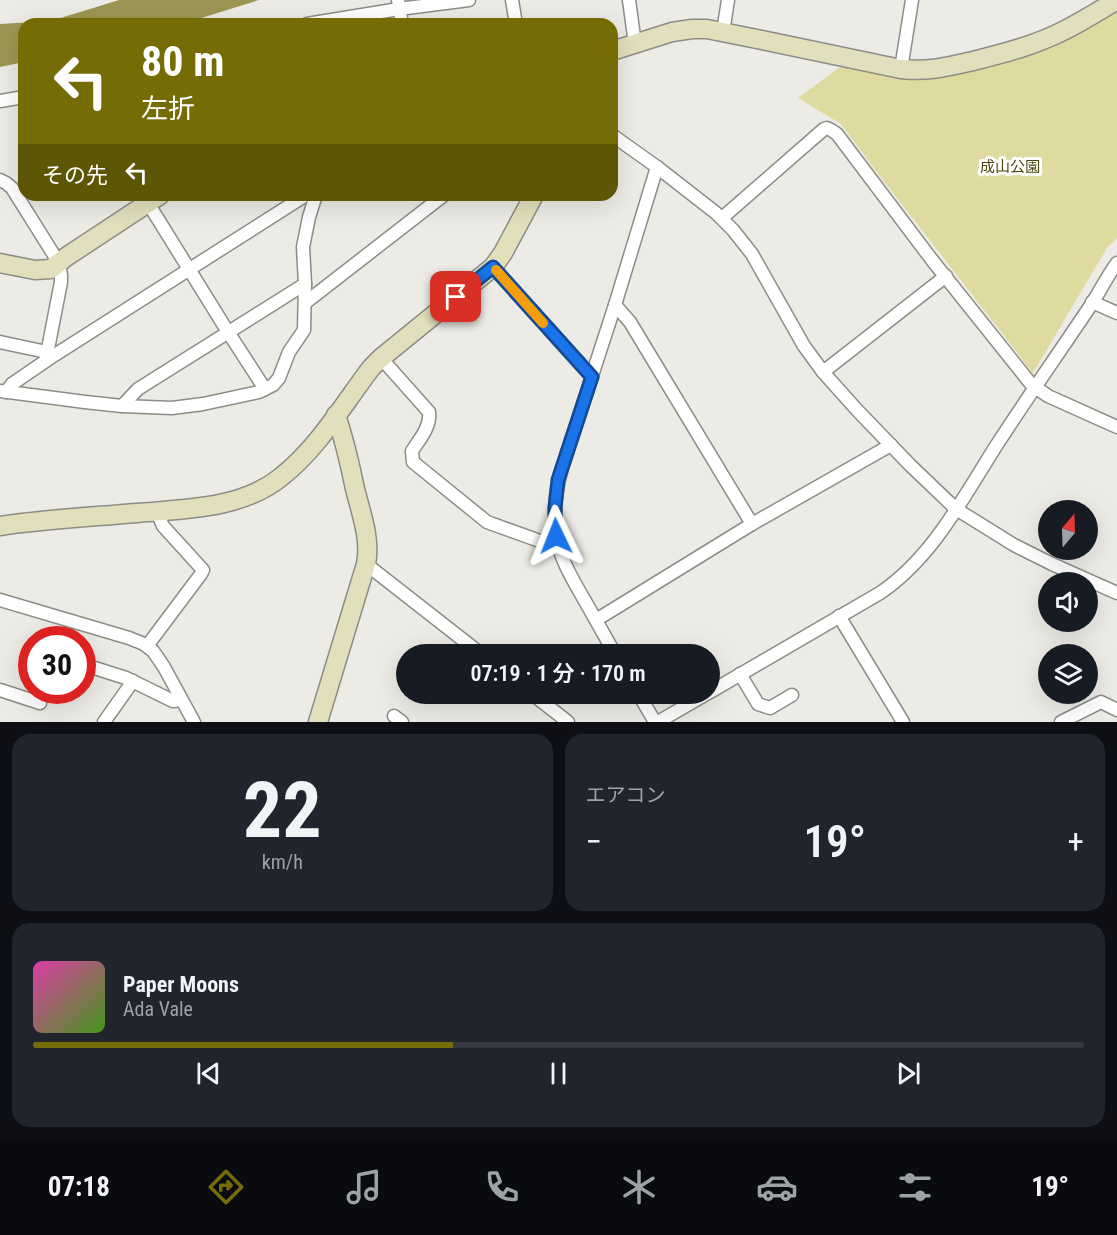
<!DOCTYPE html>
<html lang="ja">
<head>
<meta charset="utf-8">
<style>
  body { margin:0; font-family:"Roboto Condensed","Noto Sans JP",sans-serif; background:#20242c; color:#f1f3f6; height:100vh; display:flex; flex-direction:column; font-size:22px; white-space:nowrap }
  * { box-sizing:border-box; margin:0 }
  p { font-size:20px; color:#9ea1a6 }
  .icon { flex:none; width:33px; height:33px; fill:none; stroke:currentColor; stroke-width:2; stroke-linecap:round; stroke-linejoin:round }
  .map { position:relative; height:722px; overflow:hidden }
  .sheet { display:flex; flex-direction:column; gap:12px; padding:12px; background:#0d0f14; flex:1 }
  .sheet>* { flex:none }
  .banner { position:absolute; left:18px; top:18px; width:600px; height:183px; border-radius:18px; box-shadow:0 6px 24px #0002; background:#756c06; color:#fff; overflow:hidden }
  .needle { width:39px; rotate:19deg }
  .buttons { position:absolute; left:1038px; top:500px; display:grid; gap:12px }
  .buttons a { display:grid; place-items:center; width:60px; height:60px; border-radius:50%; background:#171b24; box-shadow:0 6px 24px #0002; font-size:30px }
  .speed { position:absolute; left:18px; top:626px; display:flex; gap:12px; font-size:30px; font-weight:700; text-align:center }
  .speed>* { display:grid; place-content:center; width:78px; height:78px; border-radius:50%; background:#171b24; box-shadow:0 6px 24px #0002; line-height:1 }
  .speed .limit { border:9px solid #d22; background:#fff; color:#111 }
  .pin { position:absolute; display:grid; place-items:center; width:51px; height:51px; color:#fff; margin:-26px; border-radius:12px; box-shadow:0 3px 9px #0006 }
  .me { position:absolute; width:66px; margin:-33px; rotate:358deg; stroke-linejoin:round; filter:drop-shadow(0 0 4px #0008) }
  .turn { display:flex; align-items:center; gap:21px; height:126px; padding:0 24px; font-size:27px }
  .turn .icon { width:78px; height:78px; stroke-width:2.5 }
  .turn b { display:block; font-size:42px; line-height:51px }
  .then { display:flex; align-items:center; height:57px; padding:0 24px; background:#0003; gap:12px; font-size:22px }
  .big { font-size:45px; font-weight:600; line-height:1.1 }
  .sheet .tile { flex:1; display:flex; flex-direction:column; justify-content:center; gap:9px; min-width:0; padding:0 21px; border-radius:18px; background:#20242c }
  .sheet .dial { align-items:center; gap:0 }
  .dial b { font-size:78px; line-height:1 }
  .song { display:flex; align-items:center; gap:18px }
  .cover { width:72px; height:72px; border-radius:9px; background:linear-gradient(135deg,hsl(320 70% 55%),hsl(100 70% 35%)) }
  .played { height:6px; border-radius:3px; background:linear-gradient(90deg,#756c06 40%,#363941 40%) }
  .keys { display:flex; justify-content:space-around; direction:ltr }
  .heat { display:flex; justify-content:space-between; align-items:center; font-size:33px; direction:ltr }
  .sheet .tiles { flex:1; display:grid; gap:12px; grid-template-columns:1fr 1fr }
  .tile:last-child { grid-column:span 2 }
  .trip { position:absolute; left:396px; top:644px; width:324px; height:60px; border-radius:30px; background:#171b24; box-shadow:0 6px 24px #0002; font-weight:600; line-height:60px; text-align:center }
  .menu { display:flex; height:96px; justify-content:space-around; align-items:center; background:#090b0e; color:#9ea1a6 }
  .menu .icon { width:42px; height:42px }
  .menu .current { color:#756c06 }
  .menu b { font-size:27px; color:#f1f3f6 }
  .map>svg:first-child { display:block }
</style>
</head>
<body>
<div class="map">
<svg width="1117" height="722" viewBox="0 0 1117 722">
  <rect width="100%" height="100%" fill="#ecebe5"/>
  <polygon fill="#dfda9f" points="1117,7 1117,238 1107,248 1033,373 876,171 841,124 798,98 843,65 921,78"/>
  <polygon fill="#9d9652" points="119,0 259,0 182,24 24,24 24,62 0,67 0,24 51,21"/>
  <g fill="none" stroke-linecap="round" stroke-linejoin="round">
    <g stroke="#8d8d87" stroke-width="15">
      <g id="street">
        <polyline points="398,0 402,24"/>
        <polyline points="512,0 516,24"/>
        <polyline points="629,0 635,44"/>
        <polyline points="307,24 399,9 469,0"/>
        <polyline points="723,32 728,0"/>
        <polyline points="901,69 912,0"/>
        <polyline points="0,101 24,97"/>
        <polyline points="612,135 657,167 716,213 733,230 752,254 804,346 823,372 857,410 910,465 956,509 1014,545 1052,564 1117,593"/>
        <polyline points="0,180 6,183 12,188 59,263 61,275 61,282 47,354"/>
        <polyline points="143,195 228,332 265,389"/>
        <polyline points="722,218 824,129 827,128 831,130 837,134 932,260 1031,384 1048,396 1117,427"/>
        <polyline points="493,267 592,377"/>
        <polyline points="1092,302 1117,313"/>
        <polyline points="305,303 444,195"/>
        <polyline points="615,305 630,322 752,524"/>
        <polyline points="0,342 42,351 50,358"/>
        <path d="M381,358L429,412C431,427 419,440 412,451L413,462L487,522L548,544L559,545"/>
        <polyline points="823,372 946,276"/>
        <polyline points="0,391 85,402 122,406 172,408 203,404 259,392 273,385 279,378 289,352 304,330 305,284 303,247 309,217 316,195"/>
        <polyline points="6,392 12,384 50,358 306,195"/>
        <polyline points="122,406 138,389 305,284"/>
        <polyline points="366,564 481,654"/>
        <polyline points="0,600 129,638 144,644 153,651 164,667 194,722"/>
        <polyline points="839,616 903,722"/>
        <polyline points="596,620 752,524 891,445"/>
        <polyline points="147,646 201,574 203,570 163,526 157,512"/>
        <path d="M615,654C605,636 595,619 585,601C573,580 559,558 556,533C553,511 556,489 562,468L615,305L657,167"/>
        <polyline points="82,664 126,678 173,701 181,700"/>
        <polyline points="740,674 758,704 770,708 792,695"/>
        <polyline points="0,690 40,703"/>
        <path d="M710,692L880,593C932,558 963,498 996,446C1027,398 1061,350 1093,302C1101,289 1108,275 1117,263"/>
        <polyline points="531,693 568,722"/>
        <polyline points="638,693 655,722"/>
        <polyline points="394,716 402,722"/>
        <polyline points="104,722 133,681"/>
        <polyline points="658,722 708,693"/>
        <polyline points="1061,722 1101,702 1117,710"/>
      </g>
    </g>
    <g stroke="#8d8d87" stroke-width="21">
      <g id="secondary">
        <path d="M612,51L672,32L692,29H707L762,40L901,69C928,72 947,67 973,61C1005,53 1036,45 1065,30C1083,21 1100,10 1117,0"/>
        <polyline points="0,263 35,270 51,269 66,257 160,195"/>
        <path d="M0,526C45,519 91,517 137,513C184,509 242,509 281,477C318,448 343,405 371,368L381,358L493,267L503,253L534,195"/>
        <path d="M318,722L366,564C371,539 361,513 355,489C350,464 344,439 336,415"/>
      </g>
    </g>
    <use href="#street" stroke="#fff" stroke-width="12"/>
    <use href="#secondary" stroke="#e2dfbd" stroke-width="18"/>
  </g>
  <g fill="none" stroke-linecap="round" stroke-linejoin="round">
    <g stroke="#114b97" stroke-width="15">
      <polyline id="route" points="456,297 493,267 592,377 558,480 555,508 556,536"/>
    </g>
    <use href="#route" stroke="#1a73e8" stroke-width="10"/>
    <polyline stroke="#f59e0b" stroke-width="10" points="496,270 543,323"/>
  </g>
  <g text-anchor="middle" stroke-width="6" stroke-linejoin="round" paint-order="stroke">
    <g font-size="15" fill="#4a450f" stroke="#fffffe">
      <text x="1010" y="172">成山公園</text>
    </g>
  </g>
</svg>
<div class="buttons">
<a><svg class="needle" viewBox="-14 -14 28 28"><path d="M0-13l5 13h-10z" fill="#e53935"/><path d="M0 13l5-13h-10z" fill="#9ea1a6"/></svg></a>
<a><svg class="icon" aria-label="sound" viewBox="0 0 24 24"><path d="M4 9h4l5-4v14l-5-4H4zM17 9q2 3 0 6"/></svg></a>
<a><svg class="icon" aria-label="layers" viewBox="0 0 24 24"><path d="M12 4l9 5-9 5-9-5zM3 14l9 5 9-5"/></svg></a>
</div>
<div class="speed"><div class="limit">30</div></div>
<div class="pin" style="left:456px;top:297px;background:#d93025"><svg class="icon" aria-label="arrive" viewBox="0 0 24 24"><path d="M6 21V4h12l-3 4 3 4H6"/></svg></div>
<svg class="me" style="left:556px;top:536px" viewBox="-20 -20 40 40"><path d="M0-17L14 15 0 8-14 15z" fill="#1a73e8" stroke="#fff" stroke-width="4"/></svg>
<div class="trip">07:19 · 1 分 · 170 m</div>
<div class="banner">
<div class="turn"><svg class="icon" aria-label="left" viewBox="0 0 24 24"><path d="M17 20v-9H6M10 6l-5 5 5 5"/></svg><div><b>80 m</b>左折</div></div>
<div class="then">その先<svg class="icon" aria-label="left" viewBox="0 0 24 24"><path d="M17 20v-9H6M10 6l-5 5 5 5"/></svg></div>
</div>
</div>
<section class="sheet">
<div class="tiles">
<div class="tile dial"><b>22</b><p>km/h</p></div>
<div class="tile"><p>エアコン</p>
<div class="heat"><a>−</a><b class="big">19°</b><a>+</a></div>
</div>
<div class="tile">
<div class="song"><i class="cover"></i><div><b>Paper Moons</b><p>Ada Vale</p></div></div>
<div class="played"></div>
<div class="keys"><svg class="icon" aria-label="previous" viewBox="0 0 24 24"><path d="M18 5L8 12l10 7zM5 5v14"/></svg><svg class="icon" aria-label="pause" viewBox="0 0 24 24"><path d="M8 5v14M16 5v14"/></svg><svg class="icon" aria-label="next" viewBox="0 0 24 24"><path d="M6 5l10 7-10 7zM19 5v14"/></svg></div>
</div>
</div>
</section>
<nav class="menu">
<b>07:18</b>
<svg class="icon current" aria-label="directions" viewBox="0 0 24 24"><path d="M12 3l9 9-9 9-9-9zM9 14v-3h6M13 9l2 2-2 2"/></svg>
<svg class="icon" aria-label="music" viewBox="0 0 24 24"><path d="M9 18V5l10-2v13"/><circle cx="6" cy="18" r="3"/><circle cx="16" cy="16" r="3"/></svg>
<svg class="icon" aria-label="phone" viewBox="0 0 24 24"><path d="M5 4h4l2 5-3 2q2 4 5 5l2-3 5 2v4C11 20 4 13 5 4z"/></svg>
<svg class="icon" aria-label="climate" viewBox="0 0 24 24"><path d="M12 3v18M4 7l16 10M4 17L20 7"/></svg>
<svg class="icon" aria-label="car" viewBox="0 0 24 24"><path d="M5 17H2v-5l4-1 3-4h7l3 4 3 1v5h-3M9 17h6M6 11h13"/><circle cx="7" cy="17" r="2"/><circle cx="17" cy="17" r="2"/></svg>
<svg class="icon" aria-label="filters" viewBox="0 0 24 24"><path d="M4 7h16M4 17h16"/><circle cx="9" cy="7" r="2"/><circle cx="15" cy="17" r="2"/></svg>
<b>19°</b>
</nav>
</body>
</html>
